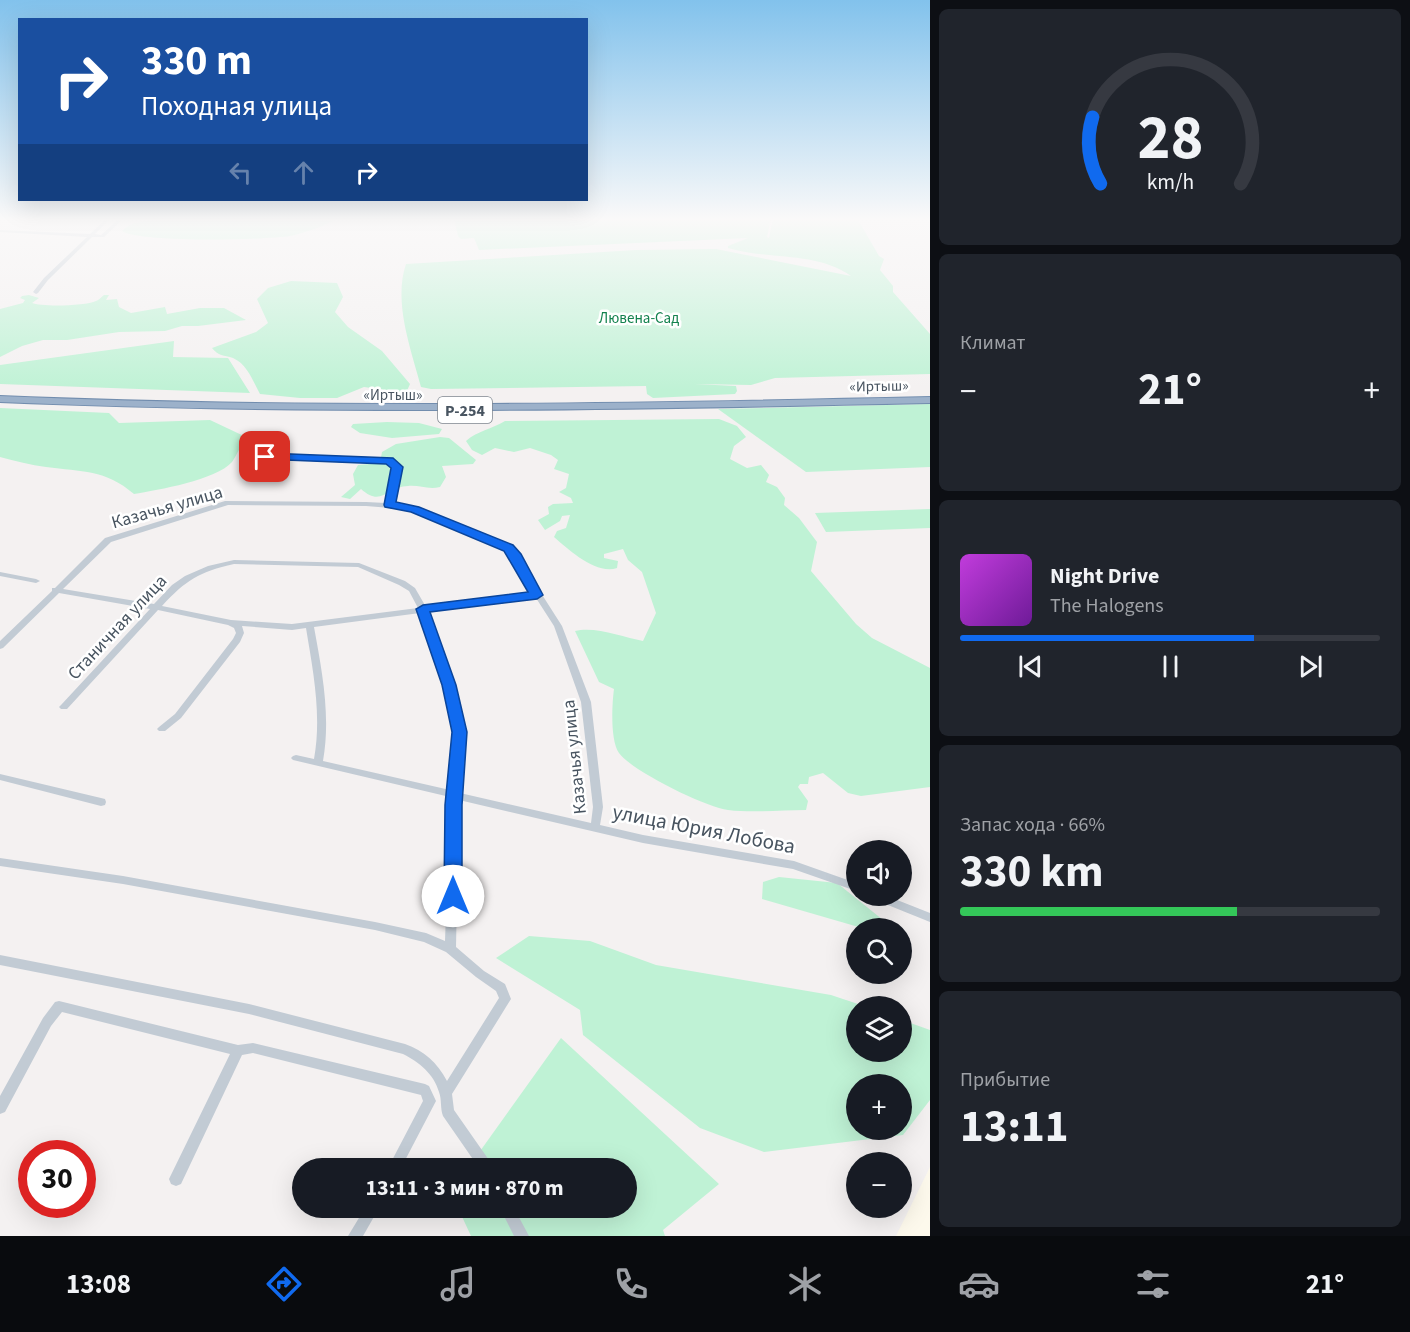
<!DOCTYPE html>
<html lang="ru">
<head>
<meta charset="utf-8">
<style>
  body { margin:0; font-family:"Source Sans 3",sans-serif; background:#20242c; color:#f1f3f6; height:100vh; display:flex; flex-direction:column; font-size:22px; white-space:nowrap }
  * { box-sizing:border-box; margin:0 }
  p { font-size:20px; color:#9ea1a6 }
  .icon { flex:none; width:33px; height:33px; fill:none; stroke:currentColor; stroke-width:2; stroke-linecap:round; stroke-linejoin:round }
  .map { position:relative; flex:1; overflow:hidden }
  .details { display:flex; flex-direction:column; gap:9px; padding:9px; background:#0d0f14; width:480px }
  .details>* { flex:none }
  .guide { position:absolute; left:18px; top:18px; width:570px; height:183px; border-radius:0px; box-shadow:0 6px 24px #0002; background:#1a4fa0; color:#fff; overflow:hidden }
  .tools { position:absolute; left:846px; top:840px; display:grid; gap:12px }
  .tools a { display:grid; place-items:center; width:66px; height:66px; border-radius:50%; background:#171b24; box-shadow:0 6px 24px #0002; font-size:30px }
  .speed { position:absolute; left:18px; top:1140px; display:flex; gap:12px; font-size:30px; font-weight:700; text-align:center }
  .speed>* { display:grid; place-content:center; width:78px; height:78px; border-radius:50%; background:#171b24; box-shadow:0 6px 24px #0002; line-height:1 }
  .speed .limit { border:9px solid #d22; background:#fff; color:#111 }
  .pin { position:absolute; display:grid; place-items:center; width:51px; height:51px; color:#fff; margin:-26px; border-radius:12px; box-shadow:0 3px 9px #0006 }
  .me { position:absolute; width:66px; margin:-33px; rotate:0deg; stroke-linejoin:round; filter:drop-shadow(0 0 4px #0008) }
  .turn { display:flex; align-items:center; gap:21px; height:126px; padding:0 24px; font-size:27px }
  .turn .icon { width:78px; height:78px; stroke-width:2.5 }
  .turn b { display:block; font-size:42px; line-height:51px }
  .lanes { display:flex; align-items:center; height:57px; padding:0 24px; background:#0003; justify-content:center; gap:30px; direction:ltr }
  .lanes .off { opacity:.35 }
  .big { font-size:45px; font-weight:700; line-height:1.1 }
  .details .card { flex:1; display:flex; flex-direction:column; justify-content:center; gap:9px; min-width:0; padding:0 21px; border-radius:9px; background:#20242c }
  .details .dial { align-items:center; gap:0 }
  .dial svg { height:156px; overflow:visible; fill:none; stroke:#363941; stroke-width:7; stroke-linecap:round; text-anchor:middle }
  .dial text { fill:#f1f3f6; stroke:none }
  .song { display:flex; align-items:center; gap:18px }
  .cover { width:72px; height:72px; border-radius:9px; background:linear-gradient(135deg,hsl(290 70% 55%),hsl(280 70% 35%)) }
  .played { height:6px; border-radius:3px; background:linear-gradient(90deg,#106aef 70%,#363941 70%) }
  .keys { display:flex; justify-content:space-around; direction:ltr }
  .heat { display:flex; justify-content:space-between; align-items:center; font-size:33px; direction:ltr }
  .charge { height:9px; border-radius:4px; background:linear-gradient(90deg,#34c759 66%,#363941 0) }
  .trip { position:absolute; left:292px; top:1158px; width:345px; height:60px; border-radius:30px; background:#171b24; box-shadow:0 6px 24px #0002; font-weight:700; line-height:60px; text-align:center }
  .menu { display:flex; height:96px; justify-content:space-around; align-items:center; background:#090b0e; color:#9ea1a6 }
  .menu .icon { width:42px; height:42px }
  .menu .selected { color:#106aef }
  .menu b { font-size:27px; color:#f1f3f6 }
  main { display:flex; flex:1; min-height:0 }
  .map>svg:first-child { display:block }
</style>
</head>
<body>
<main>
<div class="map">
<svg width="930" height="1236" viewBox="0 0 930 1236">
  <rect width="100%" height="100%" fill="#f4f1f1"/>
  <polygon fill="#fdf9ec" points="930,1167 930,1236 896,1236"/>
  <g fill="#bff2d5" fill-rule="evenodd">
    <path d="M182,218H337C326,226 304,233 290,236C265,240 140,243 122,231C137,216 162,222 182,218Z"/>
    <path d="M454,218H771L767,237L769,238L773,218H857L879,256L884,259L880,270L893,286V292L930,334V374L775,378L751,385L695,384L736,386L737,391L735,394L653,398L647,394L646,386L431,389L421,387C411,349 393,302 406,264L636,250L716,249L851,276C816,251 768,260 728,248V246L748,238L479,250L474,238L461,239L458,236Z"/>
    <path d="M291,281L337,283L343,297L335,312L348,327L382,351L410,384L406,393L364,387L337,398H300L260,394C253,381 247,364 233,358C224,355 218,356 212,348L256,332L268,323L257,299L268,288Z"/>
    <path d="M29,295L39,298L32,303C41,307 86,306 96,301C99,300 101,297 104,295H109L106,300L117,299L119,307L131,313L165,307L167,314L200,308H224L246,320L198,326H182L165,331L119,332L67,340H43L22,346L0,357V309L23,303L25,300L20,298L22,296Z"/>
    <polygon points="174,341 173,357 228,358 250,393 0,384 0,365"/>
    <polygon points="930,404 930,467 806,472 718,409"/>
    <path d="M0,408L109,413L119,423L210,420L246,437C241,445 237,455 232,462C216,480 158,490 134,494C105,469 82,472 46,467C31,465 15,461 0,457Z"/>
    <path d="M719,419L737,426L746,437L734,446L730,459L747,468L761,465L769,475L766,482L777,487L785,498L784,505L799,518L817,542L811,571L856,624L872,638L930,668V787L861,796L848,793L823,773L809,777L808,784H800L798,787L808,801L806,810C780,810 753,813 728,810C705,807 632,771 619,753C610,740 612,704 614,689L599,682L575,631C595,626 623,637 643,641L656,613L642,572L628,560L623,549L604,554V558L618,561L617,568C596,575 569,550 554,537L557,531L566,528L570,515L562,516L560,521L545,530L538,520L549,514L548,507L553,504L573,503L571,498L559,492L566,488L569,474L554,469L558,460L551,455L530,448L514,452L495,448L482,455L472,450L466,441C477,431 492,429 505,421Z"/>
    <polygon points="387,422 419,423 442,429 439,434 392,438 360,433 351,427 353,424"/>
    <path d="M440,437L449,438L476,460L473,464L442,466L446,477L440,487C428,490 420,485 408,486C387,486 382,508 361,489L350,499L341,497L355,485L353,474L358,465L380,463L382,452L396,444Z"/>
    <polygon points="930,509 930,528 826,532 815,513"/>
    <polygon points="779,877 837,883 888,924 883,928 862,928 762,899 763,882"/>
    <path d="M529,936L590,941L656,965L831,995L864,1006H856V1052H902V1020L930,1030V1100L903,1135L764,1152L700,1128L583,1035L580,1010L496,958ZM856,1084H902V1130H856Z"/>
    <polygon points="561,1038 719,1184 663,1230 665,1236 471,1236 458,1208 627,1208 627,1168 468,1168"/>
  </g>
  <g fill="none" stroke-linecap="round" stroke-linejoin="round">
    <g stroke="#728dae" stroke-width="2">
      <path id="trunk" d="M0,396C310,409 620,404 930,397V403C620,410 310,415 0,402Z"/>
    </g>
    <g fill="#c2cbd4" fill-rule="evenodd">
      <polygon points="107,218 111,218 95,234 101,235 120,218 124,218 104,237 92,237 48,280 38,293 36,294 33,292 44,278 87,237 0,232 0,230 90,234"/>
      <path d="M244,454L391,459L400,467L393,504L407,505L511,546L562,626L591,702L603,807L600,825L643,835L794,861L856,883V891L793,869L643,843L459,800L456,947L484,971L505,984L511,999L452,1094L454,1110L491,1163L492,1168H479L443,1116C440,1108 442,1100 439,1092C434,1074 419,1062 403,1054L249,1014L0,965V955L249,1004L405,1044C424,1051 437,1062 447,1081L499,998L496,991L476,977L446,952L424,942L375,930L123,884L0,866V858L123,876L375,922L426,933L445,941L450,797L293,760L291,758L293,756L296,755L314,759C322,715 313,671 306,628L292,630L242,626L244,633L240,642L181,718L165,731H159L157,729L159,727L175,714L233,639L236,633L234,628L228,625L158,610L67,709H61L59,707L61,705L150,609L59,593L3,648L0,649V641L52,591V588H55L105,538L225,501L366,502L386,503L393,467L387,462L242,457L241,456ZM228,505L366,506L403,509L505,550L533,593L426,607L415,588L405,581L359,563L234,560L208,566L185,576L172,585L154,604L63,589L111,542ZM234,564L358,567L399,585L409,591L418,608L292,624L231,620L162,606C186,580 199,572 234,564ZM536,598L554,626L581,702L593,807L591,823L460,793L465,732L460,706L428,612ZM420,613L450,706L455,732L450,790L323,761C331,716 322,671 314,627Z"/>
      <polygon points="0,572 36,579 40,581 36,583 0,576"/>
      <polygon points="0,774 101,798 105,799 106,802 105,805 101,806 0,780"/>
      <polygon points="872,896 887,896 930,913 930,922 873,899"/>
      <polygon points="59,1001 238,1045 253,1043 425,1084 429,1086 436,1101 401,1168 388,1168 423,1101 421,1095 253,1053 242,1055 181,1184 176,1186 171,1184 169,1179 230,1054 62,1012 51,1026 5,1112 0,1114 0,1096 43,1018 55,1002"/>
      <polygon points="365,1208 379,1208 363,1236 348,1236"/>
      <polygon points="500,1208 514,1208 529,1236 514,1236"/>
    </g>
    <use href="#trunk" fill="#9cb1ca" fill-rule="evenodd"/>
  </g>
  <linearGradient id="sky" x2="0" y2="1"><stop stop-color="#82c2ec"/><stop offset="0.56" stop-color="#faf9f9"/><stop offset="1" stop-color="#faf9f9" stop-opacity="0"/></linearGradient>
  <rect width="930" height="391" fill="url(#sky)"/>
  <polygon fill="#106aef" stroke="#0a459b" stroke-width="1.5" points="265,453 393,458 403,467 396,502 419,507 513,545 521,554 543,595 537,599 430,612 456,685 467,732 462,805 462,896 459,901 453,903 447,901 444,896 445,805 452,732 442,685 416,609 423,605 528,592 504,551 411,512 385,507 384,505 391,468 386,464 261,459 259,457"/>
  <g text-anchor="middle" stroke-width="5" stroke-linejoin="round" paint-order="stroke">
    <g font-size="15" fill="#13824e" stroke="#fff">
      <text x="639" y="323">Лювена-Сад</text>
    </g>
    <g font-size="15" fill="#485460" stroke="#fff">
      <text transform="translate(879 386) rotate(-1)" y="5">«Иртыш»</text>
      <text x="393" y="400">«Иртыш»</text>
    </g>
    <rect fill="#fff" stroke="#7f8790" stroke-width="1.5" x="438" y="397" width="54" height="26" rx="4.5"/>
    <g font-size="16" font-weight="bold" fill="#485460">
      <text x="465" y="416">Р-254</text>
    </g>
    <g font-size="18" fill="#485460" stroke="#fff">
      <text transform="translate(167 507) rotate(-16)" y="6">Казачья улица</text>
      <text transform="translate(117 627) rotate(-47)" y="6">Станичная улица</text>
      <text transform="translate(574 757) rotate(-96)" y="6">Казачья улица</text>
    </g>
    <g font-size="21" fill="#485460" stroke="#fff">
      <text transform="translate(704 829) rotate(11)" y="7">улица Юрия Лобова</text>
    </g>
  </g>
</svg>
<div class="tools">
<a><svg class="icon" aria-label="sound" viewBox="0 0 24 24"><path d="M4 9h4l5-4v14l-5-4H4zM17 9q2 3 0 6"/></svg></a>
<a><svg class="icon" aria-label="search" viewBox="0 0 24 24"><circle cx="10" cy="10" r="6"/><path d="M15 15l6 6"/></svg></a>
<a><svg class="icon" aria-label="layers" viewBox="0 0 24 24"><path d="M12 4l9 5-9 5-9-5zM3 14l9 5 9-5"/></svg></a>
<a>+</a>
<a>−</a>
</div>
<div class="speed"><div class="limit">30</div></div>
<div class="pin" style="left:265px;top:457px;background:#d93025"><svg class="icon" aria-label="arrive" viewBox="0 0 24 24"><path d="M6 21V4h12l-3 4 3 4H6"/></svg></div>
<svg class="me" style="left:453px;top:896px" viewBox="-20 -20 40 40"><circle r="19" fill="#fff"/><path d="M0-13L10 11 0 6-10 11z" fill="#106aef"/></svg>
<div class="trip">13:11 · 3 мин · 870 m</div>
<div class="guide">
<div class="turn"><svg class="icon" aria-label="right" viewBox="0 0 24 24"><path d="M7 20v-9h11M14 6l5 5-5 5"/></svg><div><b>330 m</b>Походная улица</div></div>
<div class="lanes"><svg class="icon off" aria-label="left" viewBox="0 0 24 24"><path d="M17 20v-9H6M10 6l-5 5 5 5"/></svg><svg class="icon off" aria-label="ahead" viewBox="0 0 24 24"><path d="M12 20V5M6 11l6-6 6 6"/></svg><svg class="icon" aria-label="right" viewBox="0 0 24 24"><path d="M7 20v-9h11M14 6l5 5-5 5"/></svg></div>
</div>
</div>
<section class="details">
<div class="card dial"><svg viewBox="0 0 100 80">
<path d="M14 69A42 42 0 1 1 86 69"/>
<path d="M14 69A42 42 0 0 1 10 35" stroke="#106aef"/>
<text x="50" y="56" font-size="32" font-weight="700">28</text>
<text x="50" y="72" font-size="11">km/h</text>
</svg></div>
<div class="card"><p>Климат</p>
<div class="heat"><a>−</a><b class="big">21°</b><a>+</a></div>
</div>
<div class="card">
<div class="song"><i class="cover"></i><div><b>Night Drive</b><p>The Halogens</p></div></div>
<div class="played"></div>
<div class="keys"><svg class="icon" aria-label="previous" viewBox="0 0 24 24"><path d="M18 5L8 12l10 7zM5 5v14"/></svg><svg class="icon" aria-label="pause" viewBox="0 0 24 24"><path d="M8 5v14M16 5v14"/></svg><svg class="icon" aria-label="next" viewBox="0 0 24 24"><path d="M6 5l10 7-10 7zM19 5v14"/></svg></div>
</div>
<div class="card"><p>Запас хода · 66%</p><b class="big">330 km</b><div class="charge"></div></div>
<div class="card"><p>Прибытие</p><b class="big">13:11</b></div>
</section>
</main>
<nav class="menu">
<b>13:08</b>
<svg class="icon selected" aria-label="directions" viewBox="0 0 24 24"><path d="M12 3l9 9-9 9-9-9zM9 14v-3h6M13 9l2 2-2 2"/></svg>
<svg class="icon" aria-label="music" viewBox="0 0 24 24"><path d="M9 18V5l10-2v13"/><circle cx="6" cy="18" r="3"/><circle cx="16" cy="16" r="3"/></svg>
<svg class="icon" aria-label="phone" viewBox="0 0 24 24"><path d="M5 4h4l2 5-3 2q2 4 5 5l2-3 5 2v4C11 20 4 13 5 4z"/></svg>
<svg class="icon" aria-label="climate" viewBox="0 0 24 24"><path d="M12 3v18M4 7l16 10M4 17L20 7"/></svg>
<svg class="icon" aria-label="car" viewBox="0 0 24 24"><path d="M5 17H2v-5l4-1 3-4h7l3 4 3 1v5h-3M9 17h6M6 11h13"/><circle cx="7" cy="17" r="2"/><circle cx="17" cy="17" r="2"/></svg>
<svg class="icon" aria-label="filters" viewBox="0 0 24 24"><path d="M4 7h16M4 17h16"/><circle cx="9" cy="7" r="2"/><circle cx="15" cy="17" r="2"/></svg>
<b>21°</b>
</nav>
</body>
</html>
